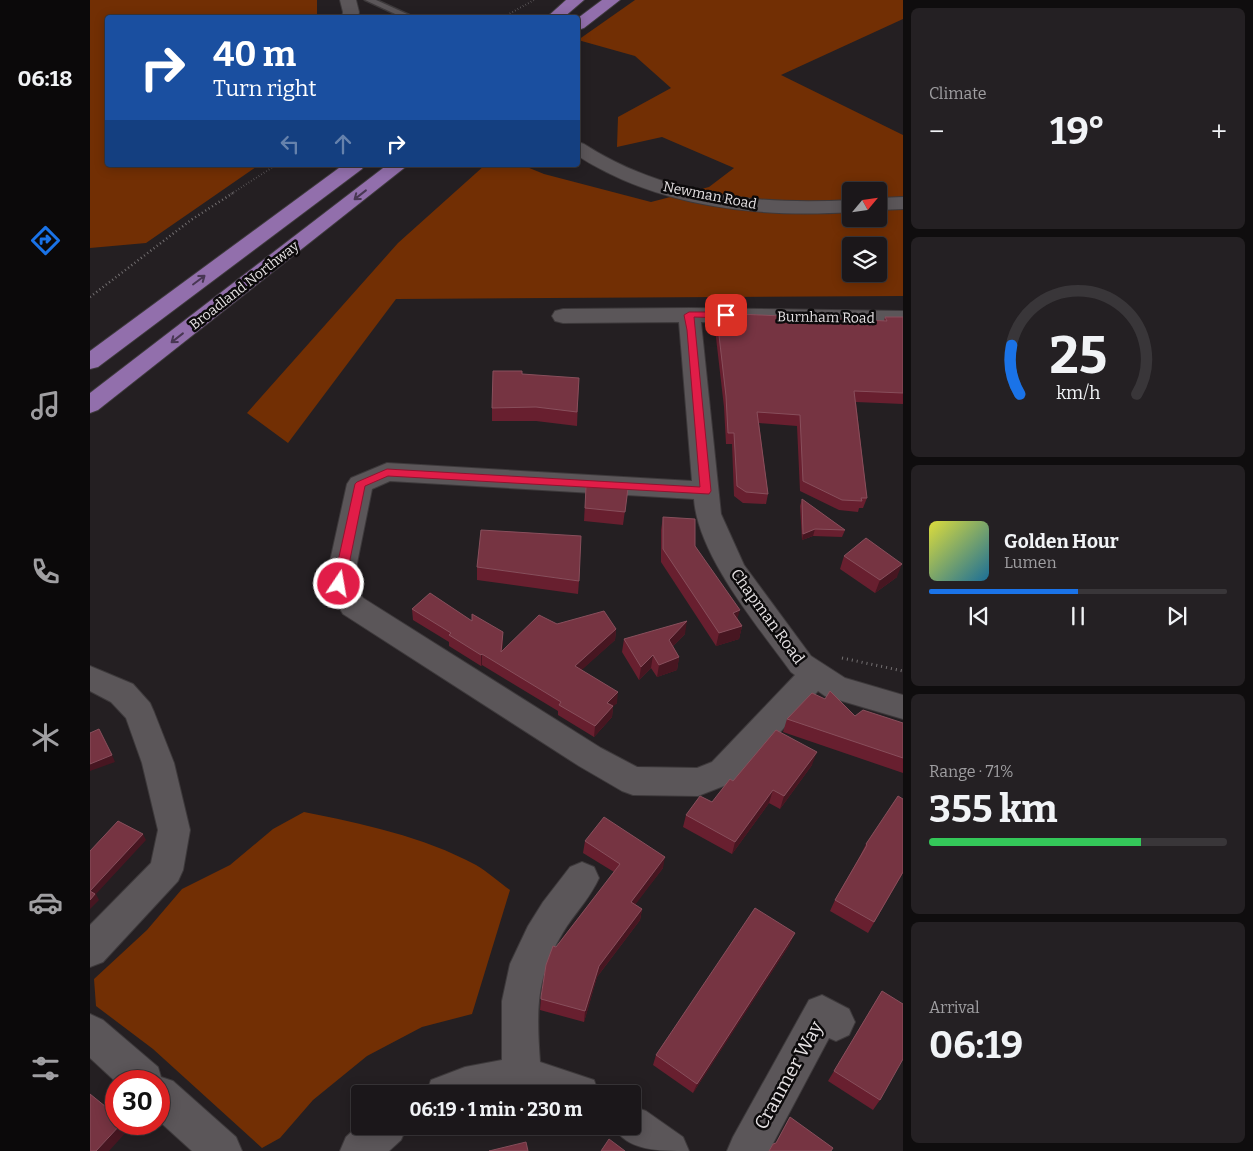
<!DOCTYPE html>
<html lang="en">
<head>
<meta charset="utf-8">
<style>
  body { margin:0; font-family:Bitter,serif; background:#242023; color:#f1f3f6; height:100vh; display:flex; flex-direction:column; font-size:19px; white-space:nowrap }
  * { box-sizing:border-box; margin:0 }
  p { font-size:16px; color:#a09fa2 }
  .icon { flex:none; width:28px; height:28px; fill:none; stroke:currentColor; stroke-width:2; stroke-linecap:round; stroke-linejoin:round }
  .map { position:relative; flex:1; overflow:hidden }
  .drawer { display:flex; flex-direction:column; gap:8px; padding:8px; background:#0f0d0e; width:350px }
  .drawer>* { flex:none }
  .hud { position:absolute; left:15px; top:15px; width:475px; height:152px; border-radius:5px; box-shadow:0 2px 12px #0003,0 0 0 1px #393639; background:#1a4fa0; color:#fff; overflow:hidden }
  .needle { width:32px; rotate:61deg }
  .fabs { position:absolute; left:752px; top:182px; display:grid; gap:10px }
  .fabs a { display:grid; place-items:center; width:45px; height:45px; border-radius:5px; background:#1b171a; box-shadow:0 2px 12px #0003,0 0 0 1px #393639; font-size:25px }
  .speed { position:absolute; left:15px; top:1070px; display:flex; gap:10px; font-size:25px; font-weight:700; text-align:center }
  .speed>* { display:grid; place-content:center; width:65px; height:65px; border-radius:50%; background:#1b171a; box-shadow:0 2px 12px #0003,0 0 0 1px #393639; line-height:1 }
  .speed .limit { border:8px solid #d22; background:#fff; color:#111 }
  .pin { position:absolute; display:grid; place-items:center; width:42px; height:42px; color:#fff; margin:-21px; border-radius:10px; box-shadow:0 2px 8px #0006 }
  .me { position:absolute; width:55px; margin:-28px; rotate:12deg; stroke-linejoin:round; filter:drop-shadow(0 0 4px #0008) }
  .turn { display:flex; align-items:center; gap:18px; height:105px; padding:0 25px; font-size:22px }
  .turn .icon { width:65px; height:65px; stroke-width:2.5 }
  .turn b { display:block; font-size:35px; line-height:42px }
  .lanes { display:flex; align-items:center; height:48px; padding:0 25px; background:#0003; justify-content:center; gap:25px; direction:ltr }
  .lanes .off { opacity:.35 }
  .big { font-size:38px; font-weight:700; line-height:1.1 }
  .drawer .card { flex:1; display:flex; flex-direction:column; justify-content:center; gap:8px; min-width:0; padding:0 18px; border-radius:8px; background:#242023 }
  .drawer .dial { align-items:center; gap:0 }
  .dial svg { height:130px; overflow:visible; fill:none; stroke:#393639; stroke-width:7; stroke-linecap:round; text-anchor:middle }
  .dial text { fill:#f1f3f6; stroke:none }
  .song { display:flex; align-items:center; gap:15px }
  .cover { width:60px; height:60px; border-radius:8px; background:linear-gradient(135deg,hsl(60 70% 55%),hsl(200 70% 35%)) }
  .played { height:5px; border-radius:2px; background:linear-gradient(90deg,#1a73e8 50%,#393639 50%) }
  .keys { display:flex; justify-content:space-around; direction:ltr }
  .heat { display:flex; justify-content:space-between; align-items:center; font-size:28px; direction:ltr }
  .charge { height:8px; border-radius:4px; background:linear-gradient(90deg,#34c759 71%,#393639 0) }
  .trip { position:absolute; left:261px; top:1085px; width:290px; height:50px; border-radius:5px; background:#1b171a; box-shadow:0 2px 12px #0003,0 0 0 1px #393639; font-weight:700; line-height:50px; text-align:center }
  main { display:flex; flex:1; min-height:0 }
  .tab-bar { display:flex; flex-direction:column; width:90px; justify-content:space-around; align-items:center; background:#0b090a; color:#a09fa2 }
  .tab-bar .icon { width:35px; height:35px }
  .tab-bar .on { color:#1a73e8 }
  .tab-bar b { font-size:22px; color:#f1f3f6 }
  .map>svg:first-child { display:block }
</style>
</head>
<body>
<main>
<nav class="tab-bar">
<b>06:18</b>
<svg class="icon on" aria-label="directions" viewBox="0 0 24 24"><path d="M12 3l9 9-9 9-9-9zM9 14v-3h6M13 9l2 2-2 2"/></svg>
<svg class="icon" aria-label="music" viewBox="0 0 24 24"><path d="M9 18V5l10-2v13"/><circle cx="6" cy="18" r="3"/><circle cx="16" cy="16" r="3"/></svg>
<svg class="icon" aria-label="phone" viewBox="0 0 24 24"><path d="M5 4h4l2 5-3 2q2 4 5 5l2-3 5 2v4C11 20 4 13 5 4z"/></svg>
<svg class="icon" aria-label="climate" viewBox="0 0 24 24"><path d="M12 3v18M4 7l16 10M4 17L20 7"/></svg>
<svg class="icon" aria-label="car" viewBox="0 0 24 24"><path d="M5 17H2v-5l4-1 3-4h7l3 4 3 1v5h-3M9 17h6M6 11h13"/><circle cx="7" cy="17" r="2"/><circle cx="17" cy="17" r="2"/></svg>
<svg class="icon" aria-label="filters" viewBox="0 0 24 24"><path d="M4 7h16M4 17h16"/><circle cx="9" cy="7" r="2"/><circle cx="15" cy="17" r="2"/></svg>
</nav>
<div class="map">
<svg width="813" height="1151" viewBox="0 0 813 1151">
  <rect width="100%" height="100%" fill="#241f22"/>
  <g fill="#722f04" fill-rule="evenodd">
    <polygon points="0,0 227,0 227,17 18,18 18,165 169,165 56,243 0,248"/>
    <path d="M545,0H813V19L691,75L813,135V296L306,299L198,443L157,413L308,243L395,165H432L454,174L561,202L619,187L644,168L572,137L527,147L528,117L581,88L545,56L488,40ZM761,191H789V219H761ZM761,246H789V274H761Z"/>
    <path d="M214,812C273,824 332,836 386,865C398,872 409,882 420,890L382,1014L332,1027L277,1056L223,1100L190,1138L172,1148L63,1049L6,1006L4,979L57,930L92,889L140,865L183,829Z"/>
  </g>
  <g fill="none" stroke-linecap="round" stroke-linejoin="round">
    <g stroke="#3d393b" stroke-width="3">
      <polygon id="service" points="275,0 286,0 326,18 314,18"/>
    </g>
    <g stroke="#3d393b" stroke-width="2">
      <g id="minor">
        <polygon points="250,0 266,0 269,12 268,18 252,18 253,12"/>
        <path d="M488,142L494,144C575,196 668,205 761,200V212C669,218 567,207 488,156Z"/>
        <polygon points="813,197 813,209 789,210 789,198"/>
        <path d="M599,308L813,311V325L611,322L631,514L654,565L721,656L755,678L813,695V719L735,696L728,691L644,782L608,796L543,795L532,791L489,766L253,614L235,584L257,484L261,478L297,463L602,481L589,322L473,323L465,321L462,316L465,311L473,309ZM300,481L604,499C608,556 668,626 701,672L705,675L622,762L607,768L547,767L511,748L273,598L263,583L282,489Z"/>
        <polygon points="0,666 43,684 60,703 64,712 84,763 100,830 93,870 88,881 13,962 0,967 0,925 61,863 68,830 52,763 36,718 21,702 0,691"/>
        <path d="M492,862L504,867L509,878C501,896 488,910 477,926C446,974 446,1006 450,1062L504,1080L509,1094H336L341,1080L375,1067L412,1060V1001L420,964L438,926L453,902L480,867Z"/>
        <polygon points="732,995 759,1009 765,1022 759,1035 746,1041 739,1038 679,1151 637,1151 643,1137 719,1000"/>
        <polygon points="0,1014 13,1020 68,1067 71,1077 83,1081 146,1137 152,1151 102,1151 69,1121 69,1081 26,1082 0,1058"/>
        <path d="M542,1106L556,1111L593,1137L599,1151C568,1151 537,1151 523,1126H542Z"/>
        <polygon points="270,1124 270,1126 317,1126 311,1140 299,1151 250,1151 256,1137"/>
      </g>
    </g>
    <g stroke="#3d393b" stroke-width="2">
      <g id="trunk">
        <polygon points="476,0 494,0 473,18 456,18"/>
        <polygon points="512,0 530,0 494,28 488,30 488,18"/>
        <polygon points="253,165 274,165 272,169 8,367 0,369 0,351"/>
        <polygon points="297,165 318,165 8,410 0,413 0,393"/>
      </g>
    </g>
    <g stroke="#747072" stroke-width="2" stroke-dasharray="0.5 2.5" stroke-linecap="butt">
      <polyline points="412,18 444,0"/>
      <polyline points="141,194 186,165"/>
    </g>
    <polyline stroke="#747072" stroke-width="2.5" stroke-dasharray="1 3" stroke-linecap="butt" points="0,297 101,220 143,193"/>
    <polyline stroke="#747072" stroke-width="3" stroke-dasharray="1 4" stroke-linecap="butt" points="752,658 813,671"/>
    <use href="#service" fill="#5b5659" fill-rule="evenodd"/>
    <use href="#minor" fill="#5b5659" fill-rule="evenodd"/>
    <use href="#trunk" fill="#926fac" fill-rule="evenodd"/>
  </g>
  <g fill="#681f2f">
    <polygon points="649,314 794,321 795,317 813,317 813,404 766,402 777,498 773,508 769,508 768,512 749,510 710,491 707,426 669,423 678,494 676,504 653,503 644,496 642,444 636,444 634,407 625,329 627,318 648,319"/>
    <polygon points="489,378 487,426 446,421 402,421 402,408"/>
    <polygon points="496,486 538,488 533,525 494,521"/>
    <polygon points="712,499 755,530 752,537 723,536 712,540 710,506"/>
    <polygon points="573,517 605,546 652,626 649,639 626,646 571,562 571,530"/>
    <polygon points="754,556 807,577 785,593 750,569"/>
    <polygon points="387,567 489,581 488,594 387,580"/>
    <polygon points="322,609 382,621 413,632 412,651 467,624 526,629 525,640 491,670 527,703 523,706 522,717 504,737 468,715 468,711 392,665 391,666 359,646 359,642 323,620"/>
    <polygon points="595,634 583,646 589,657 587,670 567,677 561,668 549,680 532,652 534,639"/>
    <polygon points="765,716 813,723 813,773 693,732 697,719"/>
    <polygon points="722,765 690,809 679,803 642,854 593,827 596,815 622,802 643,781"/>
    <polygon points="495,841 573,868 545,904 552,909 550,920 507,977 494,1022 450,1010 451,997 466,947 524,872 493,853"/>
    <polygon points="776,844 813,873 778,933 740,911 745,900 770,856"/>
    <polygon points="700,944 603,1093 563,1065 566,1055"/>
    <polygon points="792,991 790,1100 783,1110 738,1081"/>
  </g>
  <g fill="#471621">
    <polygon points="725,529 723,536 712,540 713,534"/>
    <polygon points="812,564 807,577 785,593 790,580"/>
    <polygon points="650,610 646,623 643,613"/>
    <polygon points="597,621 595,634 576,653 579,640"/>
    <polygon points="652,626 649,639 626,646 629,633"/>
    <polygon points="526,629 525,640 484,677 485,666"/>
    <polygon points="413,632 413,643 411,663 411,652"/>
    <polygon points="392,654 392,665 391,666 391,655"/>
    <polygon points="563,655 561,668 549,680 551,667"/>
    <polygon points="589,657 587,670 567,677 569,665"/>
    <polygon points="528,692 527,703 515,714 517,703"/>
    <polygon points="523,706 522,717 504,737 505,726"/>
    <polygon points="727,752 722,765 690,809 694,796"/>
    <polygon points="22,755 25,762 0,771 0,764"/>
    <polygon points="683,790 679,803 642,854 645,842"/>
    <polygon points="53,834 56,840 6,894 9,900 0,909 0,891"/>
    <polygon points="575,857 573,868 539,913 541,902"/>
    <polygon points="552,909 550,920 507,977 494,1022 495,1011 509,966"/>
    <polygon points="705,933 700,944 603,1093 607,1084"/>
    <polygon points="31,1124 35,1124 39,1129 19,1151 6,1151"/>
  </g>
  <g fill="#763442" stroke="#884f5c">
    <polygon points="649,314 797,321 795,317 813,317 813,393 764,391 777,498 771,498 772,501 752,500 713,481 710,415 667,412 678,494 656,492 647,486 644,433 638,433 636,396 627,318 650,319"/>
    <polygon points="403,371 432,371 432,374 489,378 487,412 446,407 402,408"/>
    <polygon points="496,486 538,488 535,512 495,508"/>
    <polygon points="712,499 755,530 725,529 713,534"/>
    <polygon points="573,517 605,519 605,546 650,610 643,613 652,626 629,633 573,549"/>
    <polygon points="391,530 491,536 489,581 387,567"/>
    <polygon points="776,538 812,564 790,580 754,556"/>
    <polygon points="340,593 382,621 382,614 413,632 411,652 449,615 467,624 514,611 526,629 485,666 528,692 517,703 523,706 505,726 469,705 471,702 392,654 391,655 359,635 361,633 322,609"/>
    <polygon points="597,621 579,640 589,657 569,665 563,655 551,667 534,639"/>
    <polygon points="740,691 765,716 773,710 813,723 813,758 697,719 722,693 735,699"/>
    <polygon points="9,729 22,755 0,764 0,733"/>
    <polygon points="686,730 727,752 694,796 683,790 645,842 596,815 610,796 622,802 640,779 643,781"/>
    <polygon points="808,796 813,799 813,872 784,922 745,900 777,845 776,844"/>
    <polygon points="514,817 575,857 541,902 552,909 509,966 495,1011 451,999 451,997 456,965 463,946 466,947 530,864 495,841"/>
    <polygon points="28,821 53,834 0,891 5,894 0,900 0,851"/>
    <polygon points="665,908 705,933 607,1084 566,1055"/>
    <polygon points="792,991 813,1004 813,1059 790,1100 744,1071"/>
    <polygon points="0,1094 26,1115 26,1124 31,1124 6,1151 0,1151"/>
    <polygon points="700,1117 743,1148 741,1151 679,1151 683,1144 686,1143"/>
    <polygon points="519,1139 535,1151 511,1151"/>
    <polygon points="436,1142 438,1151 399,1151"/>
  </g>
  <defs><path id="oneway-shaft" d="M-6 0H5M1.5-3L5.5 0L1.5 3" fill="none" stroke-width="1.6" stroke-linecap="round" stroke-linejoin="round" transform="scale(1.25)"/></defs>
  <g stroke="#483753">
    <use href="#oneway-shaft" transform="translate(270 195) rotate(142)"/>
    <use href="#oneway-shaft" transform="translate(109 280) rotate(-37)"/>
    <use href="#oneway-shaft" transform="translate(87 338) rotate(142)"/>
  </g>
  <polygon fill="#e11d48" stroke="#92132f" points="599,312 636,312 641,315 636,318 604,317 621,491 619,494 298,476 275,486 255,584 249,588 245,587 243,584 265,484 267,482 297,469 610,487 597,330 594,315"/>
  <g text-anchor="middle" stroke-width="5" stroke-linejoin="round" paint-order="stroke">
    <g font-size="14" fill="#e6e2e4" stroke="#0c0a0b">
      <text transform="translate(620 195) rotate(11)" y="5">Newman Road</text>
      <text transform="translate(154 285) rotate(-38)" y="5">Broadland Northway</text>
      <text transform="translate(736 317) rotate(1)" y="5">Burnham Road</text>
    </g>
    <g font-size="16" fill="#e6e2e4" stroke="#0c0a0b">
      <text transform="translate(678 616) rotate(54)" y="6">Chapman Road</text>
    </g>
    <g font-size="19" fill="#e6e2e4" stroke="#0c0a0b">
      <text transform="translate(698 1075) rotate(-61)" y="7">Cranmer Way</text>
    </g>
  </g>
</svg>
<div class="fabs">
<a><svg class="needle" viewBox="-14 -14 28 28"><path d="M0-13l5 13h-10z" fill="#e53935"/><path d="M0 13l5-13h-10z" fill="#a09fa2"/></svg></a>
<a><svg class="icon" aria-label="layers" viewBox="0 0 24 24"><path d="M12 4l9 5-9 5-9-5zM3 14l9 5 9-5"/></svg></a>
</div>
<div class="speed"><div class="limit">30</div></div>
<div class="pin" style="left:636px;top:315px;background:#d93025"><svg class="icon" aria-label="arrive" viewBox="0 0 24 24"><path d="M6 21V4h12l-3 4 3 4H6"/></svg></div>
<svg class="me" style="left:249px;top:584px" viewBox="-20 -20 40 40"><circle r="17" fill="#e11d48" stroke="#fff" stroke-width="3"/><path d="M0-11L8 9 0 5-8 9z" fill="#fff"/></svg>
<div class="trip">06:19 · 1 min · 230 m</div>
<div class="hud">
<div class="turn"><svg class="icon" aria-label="right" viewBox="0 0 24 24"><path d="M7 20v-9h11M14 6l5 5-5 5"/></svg><div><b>40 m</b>Turn right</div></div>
<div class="lanes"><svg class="icon off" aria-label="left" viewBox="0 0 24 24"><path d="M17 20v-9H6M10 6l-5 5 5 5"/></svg><svg class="icon off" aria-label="ahead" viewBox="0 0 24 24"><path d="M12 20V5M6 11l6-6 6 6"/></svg><svg class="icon" aria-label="right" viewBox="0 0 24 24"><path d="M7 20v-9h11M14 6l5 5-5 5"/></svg></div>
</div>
</div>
<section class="drawer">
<div class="card"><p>Climate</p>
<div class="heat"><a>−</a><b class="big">19°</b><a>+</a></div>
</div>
<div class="card dial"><svg viewBox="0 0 100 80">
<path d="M14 69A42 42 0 1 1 86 69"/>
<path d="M14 69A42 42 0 0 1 9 39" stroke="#1a73e8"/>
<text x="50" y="56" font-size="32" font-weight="700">25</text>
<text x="50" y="72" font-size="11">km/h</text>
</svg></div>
<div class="card">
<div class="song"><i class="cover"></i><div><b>Golden Hour</b><p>Lumen</p></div></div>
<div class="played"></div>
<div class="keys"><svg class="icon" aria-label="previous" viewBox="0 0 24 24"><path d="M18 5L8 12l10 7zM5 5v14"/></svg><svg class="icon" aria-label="pause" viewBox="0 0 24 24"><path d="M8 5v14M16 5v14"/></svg><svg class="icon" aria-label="next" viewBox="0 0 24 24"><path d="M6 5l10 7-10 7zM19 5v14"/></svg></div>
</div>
<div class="card"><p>Range · 71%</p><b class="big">355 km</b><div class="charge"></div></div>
<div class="card"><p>Arrival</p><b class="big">06:19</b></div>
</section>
</main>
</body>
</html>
